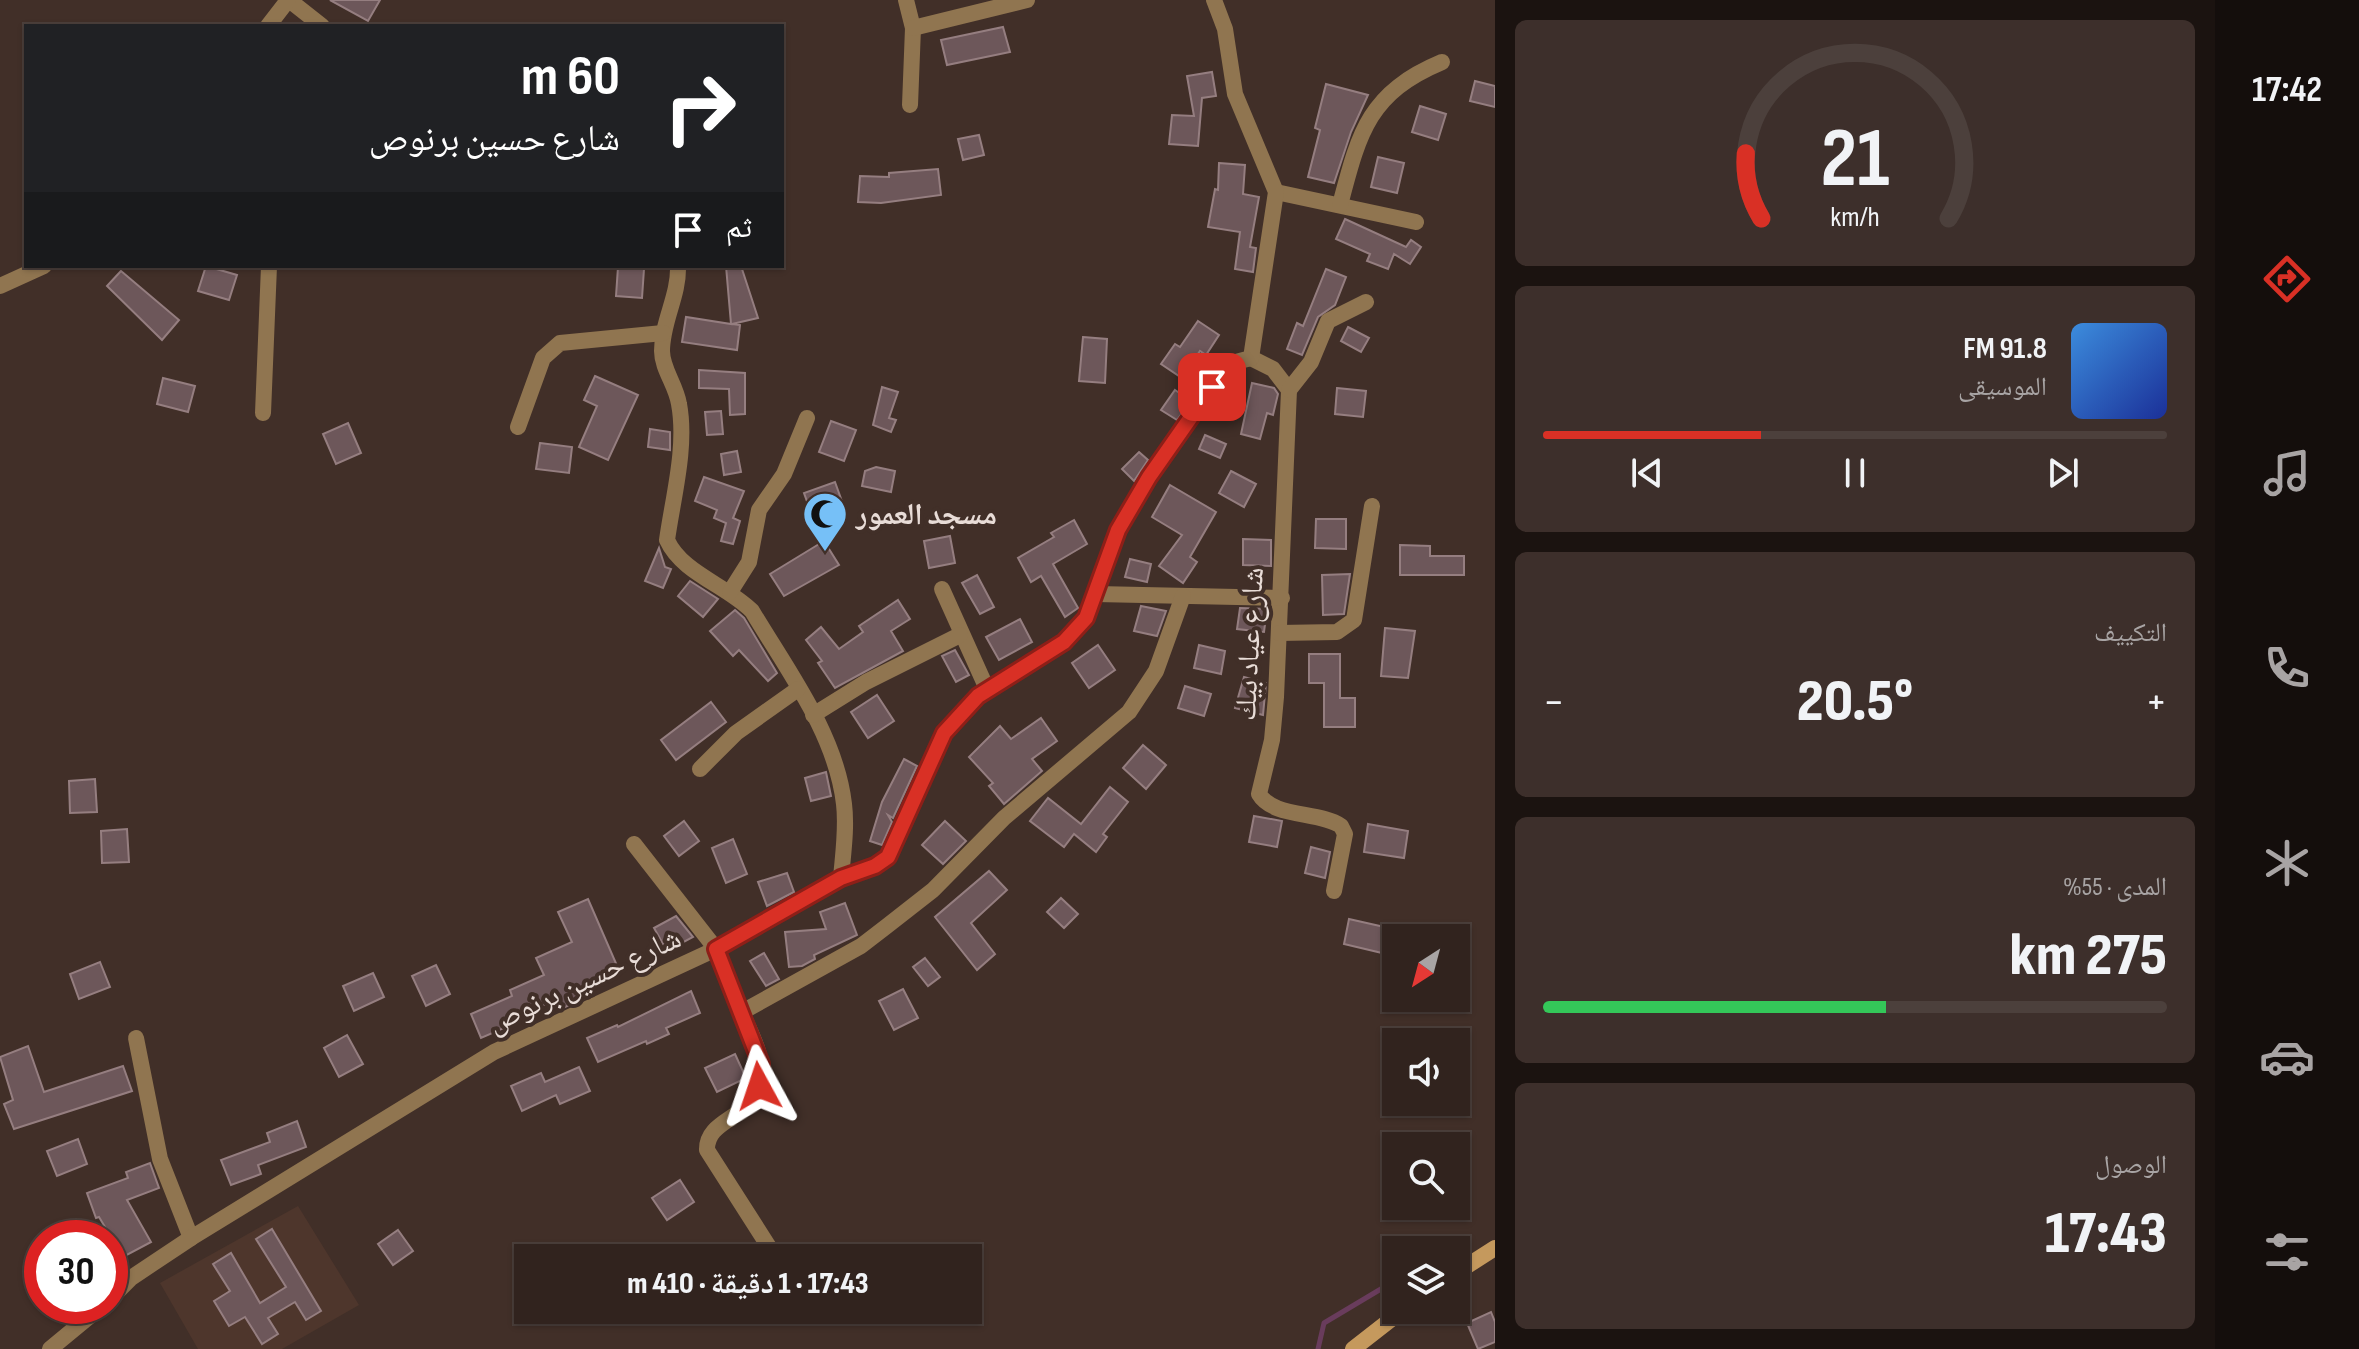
<!DOCTYPE html>
<html lang="ar">
<head>
<meta charset="utf-8">
<style>
  body { margin:0; font-family:"Sofia Sans Condensed","Noto Naskh Arabic",sans-serif; background:#3d2f2b; color:#f1f3f6; direction:rtl; height:100vh; display:flex; flex-direction:column; font-size:30px; white-space:nowrap }
  * { box-sizing:border-box; margin:0 }
  p { font-size:26px; color:#a8a4a4 }
  .icon { flex:none; width:44px; height:44px; fill:none; stroke:currentColor; stroke-width:2; stroke-linecap:round; stroke-linejoin:round }
  .map { position:relative; flex:1; overflow:hidden; direction:ltr }
  .side { display:flex; flex-direction:column; gap:20px; padding:20px; background:#1b1310; width:720px }
  .side>* { flex:none }
  .top-card { position:absolute; left:24px; top:24px; width:760px; height:244px; border-radius:0px; box-shadow:0 2px 6px #0004,0 0 0 2px #4c403c; direction:rtl; background:#202124; color:#fff; overflow:hidden }
  .needle { width:52px; rotate:216deg }
  .fabs { position:absolute; left:1382px; top:924px; display:grid; gap:16px }
  .fabs a { display:grid; place-items:center; width:88px; height:88px; border-radius:0px; background:#31231e; box-shadow:0 2px 6px #0004,0 0 0 2px #4c403c; font-size:40px }
  .speed { position:absolute; left:24px; top:1220px; display:flex; gap:16px; font-size:40px; font-weight:700; text-align:center }
  .speed>* { display:grid; place-content:center; width:104px; height:104px; border-radius:50%; background:#31231e; box-shadow:0 2px 6px #0004,0 0 0 2px #4c403c; line-height:1 }
  .speed .limit { border:12px solid #d22; background:#fff; color:#111 }
  .pin { position:absolute; display:grid; place-items:center; width:68px; height:68px; color:#fff; margin:-34px; border-radius:16px; box-shadow:0 4px 12px #0006 }
  .me { position:absolute; width:88px; margin:-44px; rotate:355deg; stroke-linejoin:round; filter:drop-shadow(0 0 6px #0008) }
  .turn { display:flex; align-items:center; gap:28px; height:168px; padding:0 32px; font-size:36px }
  .turn .icon { width:104px; height:104px; stroke-width:2.5 }
  .turn b { display:block; font-size:56px; line-height:68px }
  .then { display:flex; align-items:center; height:76px; padding:0 32px; background:#0003; gap:16px; font-size:30px }
  .big { font-size:60px; font-weight:800; line-height:1.1 }
  .side .widget { flex:1; display:flex; flex-direction:column; justify-content:center; gap:12px; min-width:0; padding:0 28px; border-radius:12px; background:#3d2f2b }
  .side .dial { align-items:center; gap:0 }
  .dial svg { height:208px; overflow:visible; fill:none; stroke:#4c403c; stroke-width:7; stroke-linecap:round; text-anchor:middle }
  .dial text { fill:#f1f3f6; stroke:none }
  .song { display:flex; align-items:center; gap:24px }
  .cover { width:96px; height:96px; border-radius:12px; background:linear-gradient(135deg,hsl(210 70% 55%),hsl(230 70% 35%)) }
  .played { height:8px; border-radius:4px; background:linear-gradient(90deg,#d93025 35%,#4c403c 35%) }
  .keys { display:flex; justify-content:space-around; direction:ltr }
  .heat { display:flex; justify-content:space-between; align-items:center; font-size:44px; direction:ltr }
  .charge { height:12px; border-radius:6px; background:linear-gradient(90deg,#34c759 55%,#4c403c 0) }
  .trip { position:absolute; left:514px; top:1244px; width:468px; height:80px; border-radius:0px; background:#31231e; box-shadow:0 2px 6px #0004,0 0 0 2px #4c403c; font-weight:800; line-height:80px; text-align:center; direction:rtl }
  main { display:flex; flex:1; min-height:0 }
  .menu { display:flex; flex-direction:column; width:144px; justify-content:space-around; align-items:center; background:#140e0c; color:#a8a4a4 }
  .menu .icon { width:56px; height:56px }
  .menu .current { color:#d93025 }
  .menu b { font-size:36px; color:#f1f3f6 }
  .map>svg:first-child { display:block }
</style>
</head>
<body>
<main>
<nav class="menu">
<b>17:42</b>
<svg class="icon current" aria-label="directions" viewBox="0 0 24 24"><path d="M12 3l9 9-9 9-9-9zM9 14v-3h6M13 9l2 2-2 2"/></svg>
<svg class="icon" aria-label="music" viewBox="0 0 24 24"><path d="M9 18V5l10-2v13"/><circle cx="6" cy="18" r="3"/><circle cx="16" cy="16" r="3"/></svg>
<svg class="icon" aria-label="phone" viewBox="0 0 24 24"><path d="M5 4h4l2 5-3 2q2 4 5 5l2-3 5 2v4C11 20 4 13 5 4z"/></svg>
<svg class="icon" aria-label="climate" viewBox="0 0 24 24"><path d="M12 3v18M4 7l16 10M4 17L20 7"/></svg>
<svg class="icon" aria-label="car" viewBox="0 0 24 24"><path d="M5 17H2v-5l4-1 3-4h7l3 4 3 1v5h-3M9 17h6M6 11h13"/><circle cx="7" cy="17" r="2"/><circle cx="17" cy="17" r="2"/></svg>
<svg class="icon" aria-label="filters" viewBox="0 0 24 24"><path d="M4 7h16M4 17h16"/><circle cx="9" cy="7" r="2"/><circle cx="15" cy="17" r="2"/></svg>
</nav>
<section class="side">
<div class="widget dial"><svg viewBox="0 0 100 80">
<path d="M14 69A42 42 0 1 1 86 69"/>
<path d="M14 69A42 42 0 0 1 8 44" stroke="#d93025"/>
<text x="50" y="56" font-size="32" font-weight="700">21</text>
<text x="50" y="72" font-size="11">km/h</text>
</svg></div>
<div class="widget">
<div class="song"><i class="cover"></i><div><b>91.8 FM</b><p>الموسيقى</p></div></div>
<div class="played"></div>
<div class="keys"><svg class="icon" aria-label="previous" viewBox="0 0 24 24"><path d="M18 5L8 12l10 7zM5 5v14"/></svg><svg class="icon" aria-label="pause" viewBox="0 0 24 24"><path d="M8 5v14M16 5v14"/></svg><svg class="icon" aria-label="next" viewBox="0 0 24 24"><path d="M6 5l10 7-10 7zM19 5v14"/></svg></div>
</div>
<div class="widget"><p>التكييف</p>
<div class="heat"><a>−</a><b class="big">20.5°</b><a>+</a></div>
</div>
<div class="widget"><p>المدى · 55%</p><b class="big">275 km</b><div class="charge"></div></div>
<div class="widget"><p>الوصول</p><b class="big">17:43</b></div>
</section>
<div class="map">
<svg width="1495" height="1349" viewBox="0 0 1495 1349">
  <rect width="100%" height="100%" fill="#412f28"/>
  <polygon fill="#4e362c" points="298,1206 359,1305 282,1349 198,1349 160,1283"/>
  <g fill="none" stroke-linecap="round" stroke-linejoin="round">
    <g stroke="#693c5c" stroke-width="5">
      <polyline points="1456,1260 1470,1255"/>
      <polyline points="1318,1349 1324,1323 1396,1280"/>
    </g>
  </g>
  <g fill="#6d575a" stroke="#957e80" stroke-width="2">
    <polygon points="330,0 380,0 368,21"/>
    <polygon points="1003,27 1010,52 947,65 941,40"/>
    <polygon points="1212,72 1216,96 1202,98 1198,146 1169,144 1172,115 1194,116 1187,76"/>
    <polygon points="1475,81 1495,86 1495,107 1470,101"/>
    <polygon points="1326,84 1368,95 1351,132 1334,183 1308,177 1320,130 1315,128"/>
    <polygon points="1420,106 1446,114 1438,140 1412,132"/>
    <polygon points="979,135 984,155 963,160 958,139"/>
    <polygon points="1378,157 1404,163 1397,193 1371,187"/>
    <polygon points="1219,163 1245,165 1243,194 1259,197 1250,247 1256,248 1253,272 1235,269 1240,232 1208,227 1215,189 1218,190"/>
    <polygon points="938,169 941,195 881,203 858,202 860,176 889,177 889,173"/>
    <polygon points="1345,219 1406,247 1411,240 1421,247 1410,264 1394,254 1388,269 1367,261 1370,254 1336,239"/>
    <polygon points="206,266 237,275 229,300 198,291"/>
    <polygon points="726,266 741,266 758,318 732,324 740,325 737,350 682,342 686,317 731,324"/>
    <polygon points="618,267 644,269 642,298 616,296"/>
    <polygon points="1326,269 1346,277 1335,305 1318,317 1302,355 1287,349 1297,323 1303,326"/>
    <polygon points="121,271 179,320 162,340 107,286"/>
    <polygon points="1198,321 1219,335 1206,355 1200,351 1182,378 1161,364 1175,344 1180,347"/>
    <polygon points="1348,327 1369,338 1361,352 1341,341"/>
    <polygon points="1083,337 1107,339 1105,383 1079,381"/>
    <polygon points="699,370 745,373 745,414 730,415 729,389 699,388"/>
    <polygon points="595,376 638,395 608,460 579,447 597,406 584,400"/>
    <polygon points="163,378 195,386 188,412 157,404"/>
    <polygon points="1252,383 1274,388 1278,394 1273,415 1267,413 1260,439 1241,434"/>
    <polygon points="882,387 898,392 889,418 896,420 891,432 873,425"/>
    <polygon points="1337,388 1366,391 1363,417 1335,414"/>
    <polygon points="1175,390 1191,401 1177,420 1161,410"/>
    <polygon points="721,411 723,434 707,435 705,412"/>
    <polygon points="831,421 856,430 844,461 819,452"/>
    <polygon points="348,423 361,453 336,464 323,434"/>
    <polygon points="650,429 670,432 670,450 648,447"/>
    <polygon points="1205,435 1226,444 1220,458 1199,449"/>
    <polygon points="540,443 572,447 569,473 536,469"/>
    <polygon points="737,451 741,472 724,475 721,454"/>
    <polygon points="1139,452 1148,460 1134,481 1122,469"/>
    <polygon points="876,467 895,471 891,492 862,486 865,471"/>
    <polygon points="1231,471 1256,484 1244,507 1219,493"/>
    <polygon points="704,477 744,491 733,518 740,521 733,544 721,541 726,523 714,518 717,510 695,501"/>
    <polygon points="835,482 844,507 813,518 804,493"/>
    <polygon points="1170,485 1216,512 1190,557 1197,562 1183,583 1159,566 1182,535 1152,517"/>
    <polygon points="1316,519 1346,519 1346,549 1315,548"/>
    <polygon points="1074,520 1087,544 1053,564 1078,608 1065,617 1041,576 1031,582 1018,558 1054,537 1051,533"/>
    <polygon points="950,536 955,563 929,568 924,541"/>
    <polygon points="1243,539 1271,540 1271,566 1243,565"/>
    <polygon points="824,541 839,565 784,596 770,574"/>
    <polygon points="1400,545 1430,546 1430,556 1464,556 1464,575 1400,575"/>
    <polygon points="659,548 665,567 671,569 663,588 645,581"/>
    <polygon points="1130,559 1151,564 1147,582 1125,577"/>
    <polygon points="1350,574 1344,614 1323,615 1322,575"/>
    <polygon points="977,575 994,607 980,614 962,583"/>
    <polygon points="690,581 718,599 703,617 678,596"/>
    <polygon points="898,600 910,619 891,631 903,651 835,688 818,663 822,661 806,640 821,627 839,649 863,632 859,626"/>
    <polygon points="1141,606 1166,611 1157,636 1134,631"/>
    <polygon points="1240,608 1267,609 1264,632 1237,629"/>
    <polygon points="735,610 744,618 777,673 768,681 739,650 733,656 710,631"/>
    <polygon points="1020,619 1032,642 999,660 986,637"/>
    <polygon points="1385,628 1415,631 1408,678 1381,676"/>
    <polygon points="1098,645 1115,670 1089,688 1072,663"/>
    <polygon points="1199,645 1225,651 1221,674 1194,668"/>
    <polygon points="955,650 969,675 956,682 942,656"/>
    <polygon points="1309,654 1340,654 1340,698 1355,698 1355,727 1324,727 1324,683 1309,683"/>
    <polygon points="1244,677 1266,683 1263,715 1235,708"/>
    <polygon points="1185,686 1211,694 1204,716 1178,708"/>
    <polygon points="877,695 894,721 868,738 851,712"/>
    <polygon points="711,702 726,722 676,760 661,740"/>
    <polygon points="1041,718 1057,741 1032,759 1042,771 1004,804 989,786 993,783 969,757 1000,726 1011,739"/>
    <polygon points="1143,745 1166,765 1146,789 1123,768"/>
    <polygon points="904,759 917,766 893,818 888,815 892,822 882,845 870,841 882,802"/>
    <polygon points="826,772 831,796 811,801 805,778"/>
    <polygon points="95,779 97,812 70,813 69,781"/>
    <polygon points="1110,787 1128,802 1103,834 1107,837 1096,852 1074,834 1064,847 1030,821 1048,798 1081,824"/>
    <polygon points="1254,816 1282,821 1277,847 1249,842"/>
    <polygon points="684,821 699,841 679,856 664,836"/>
    <polygon points="945,821 966,841 943,864 922,845"/>
    <polygon points="1368,824 1408,831 1404,858 1364,852"/>
    <polygon points="127,829 129,862 102,863 101,831"/>
    <polygon points="733,839 747,874 726,883 712,848"/>
    <polygon points="1311,847 1330,852 1325,878 1305,873"/>
    <polygon points="989,871 1007,890 971,923 995,954 977,970 935,917"/>
    <polygon points="787,873 794,892 767,906 758,882"/>
    <polygon points="1061,898 1078,914 1064,928 1047,912"/>
    <polygon points="588,899 618,968 585,983 591,995 561,1009 557,999 509,1020 511,1025 481,1038 471,1014 512,996 510,990 544,975 536,958 572,942 558,912"/>
    <polygon points="845,903 857,935 814,955 815,959 802,966 789,967 785,932 826,929 820,912"/>
    <polygon points="676,916 693,937 667,951 654,928"/>
    <polygon points="1349,919 1411,933 1410,938 1386,938 1382,953 1344,944"/>
    <polygon points="764,953 779,979 766,986 750,961"/>
    <polygon points="925,958 940,977 928,986 913,967"/>
    <polygon points="100,962 110,987 79,999 70,974"/>
    <polygon points="436,965 450,994 426,1006 412,976"/>
    <polygon points="373,973 384,997 354,1011 343,986"/>
    <polygon points="903,989 918,1018 894,1030 879,1001"/>
    <polygon points="691,991 700,1013 666,1028 669,1034 647,1044 646,1041 598,1062 587,1038 617,1025 618,1027"/>
    <polygon points="347,1035 363,1064 339,1077 324,1048"/>
    <polygon points="28,1046 44,1092 123,1066 132,1091 14,1129 4,1104 13,1100 0,1057"/>
    <polygon points="735,1054 746,1078 717,1092 705,1068"/>
    <polygon points="579,1067 590,1091 560,1104 556,1095 522,1111 511,1086 541,1073 545,1082"/>
    <polygon points="297,1121 306,1147 258,1165 261,1174 231,1185 221,1160 270,1142 267,1133"/>
    <polygon points="78,1139 87,1164 57,1176 47,1151"/>
    <polygon points="150,1163 159,1188 127,1200 151,1242 123,1257 99,1217 96,1218 87,1193 128,1178 126,1172"/>
    <polygon points="680,1180 694,1202 667,1220 652,1198"/>
    <polygon points="272,1229 321,1311 306,1320 295,1302 268,1318 278,1334 262,1344 245,1317 229,1326 214,1301 230,1291 213,1264 231,1253 260,1303 286,1287 256,1239"/>
    <polygon points="398,1230 413,1251 393,1265 378,1244"/>
    <polygon points="1491,1312 1495,1322 1495,1342 1478,1349 1467,1323"/>
  </g>
  <g fill="none" stroke-linecap="round" stroke-linejoin="round">
    <g stroke="#907550" stroke-width="16">
      <polyline points="289,0 322,26"/>
      <polyline points="906,0 913,28 910,105"/>
      <polyline points="268,26 288,0"/>
      <polyline points="913,28 1027,0"/>
      <polyline points="1276,192 1416,222"/>
      <path d="M1340,205C1359,133 1368,93 1442,62"/>
      <path d="M678,266C679,296 662,321 662,351C662,369 676,385 679,404C687,447 673,497 667,540C682,573 726,585 752,611C787,670 836,734 844,804C847,828 843,854 841,878"/>
      <polyline points="0,286 44,266"/>
      <path d="M1251,358L1273,369L1289,390L1276,697L1272,740L1259,794C1273,818 1319,811 1341,826L1345,834L1334,891"/>
      <polyline points="1289,390 1311,362 1328,321 1366,302"/>
      <polyline points="263,413 269,266"/>
      <polyline points="518,427 543,358 560,343 663,333"/>
      <polyline points="942,589 987,689"/>
      <polyline points="730,592 749,562 759,510 784,474 807,418"/>
      <polyline points="1096,594 1282,598"/>
      <polyline points="1279,633 1337,632 1354,620 1372,506"/>
      <polyline points="813,715 866,682 960,635"/>
      <polyline points="700,769 736,733 798,689"/>
      <polyline points="634,844 716,949 742,1012 861,946 887,926 933,890 1004,818 1129,712 1156,671 1183,596"/>
      <path d="M742,1012C748,1028 760,1049 761,1066C764,1121 706,1114 707,1150L776,1258"/>
      <polyline points="136,1038 160,1159 191,1238"/>
      <polyline points="110,1299 131,1278 191,1238 494,1052 716,949 841,878 875,866 888,857 944,733 978,696 1064,642 1086,618 1118,530 1149,477 1232,363 1251,358 1276,192 1235,94 1225,29 1214,0"/>
      <polyline points="50,1349 102,1306"/>
    </g>
    <g stroke="#c5995d" stroke-width="16">
      <polyline points="1456,1273 1495,1248"/>
      <polyline points="1353,1349 1403,1310"/>
    </g>
  </g>
  <g fill="none" stroke-linecap="round" stroke-linejoin="round">
    <g stroke="#8d1f18" stroke-width="20">
      <polyline id="route" points="759,1086 761,1064 716,949 841,878 875,866 888,857 944,733 978,696 1064,642 1086,618 1118,530 1149,477 1212,387"/>
    </g>
    <use href="#route" stroke="#d93025" stroke-width="14"/>
  </g>
  <defs>
    <g id="mosque-pin" transform="scale(2.3)"><path d="M0 17L-7.5 6A9.5 9.5 0 1 1 7.5 6Z" fill="#76c0f7" stroke="#412f28"/><path d="M3.5-4.9A6 6 0 1 0 3.5 4.9A5 5 0 1 1 3.5-4.9Z" fill="#111"/></g>
  </defs>
  <g fill-rule="evenodd">
    <use href="#mosque-pin" x="825" y="514"/>
  </g>
  <g text-anchor="middle" stroke-width="8" stroke-linejoin="round" paint-order="stroke">
    <g font-size="30" font-weight="bold" fill="#e8dcd7" stroke="#412f28" text-anchor="start">
      <text x="856" y="524">مسجد العمور</text>
    </g>
    <g font-size="30" fill="#e8dcd7" stroke="#412f28">
      <text transform="translate(1249 644) rotate(-87)" y="10">شارع عياد بيك</text>
      <text transform="translate(584 980) rotate(-25)" y="10">شارع حسين برنوص</text>
    </g>
  </g>
</svg>
<div class="fabs">
<a><svg class="needle" viewBox="-14 -14 28 28"><path d="M0-13l5 13h-10z" fill="#e53935"/><path d="M0 13l5-13h-10z" fill="#a8a4a4"/></svg></a>
<a><svg class="icon" aria-label="sound" viewBox="0 0 24 24"><path d="M4 9h4l5-4v14l-5-4H4zM17 9q2 3 0 6"/></svg></a>
<a><svg class="icon" aria-label="search" viewBox="0 0 24 24"><circle cx="10" cy="10" r="6"/><path d="M15 15l6 6"/></svg></a>
<a><svg class="icon" aria-label="layers" viewBox="0 0 24 24"><path d="M12 4l9 5-9 5-9-5zM3 14l9 5 9-5"/></svg></a>
</div>
<div class="speed"><div class="limit">30</div></div>
<div class="pin" style="left:1212px;top:387px;background:#d93025"><svg class="icon" aria-label="arrive" viewBox="0 0 24 24"><path d="M6 21V4h12l-3 4 3 4H6"/></svg></div>
<svg class="me" style="left:759px;top:1086px" viewBox="-20 -20 40 40"><path d="M0-17L14 15 0 8-14 15z" fill="#d93025" stroke="#fff" stroke-width="4"/></svg>
<div class="trip">17:43 · 1 دقيقة · 410 m</div>
<div class="top-card">
<div class="turn"><svg class="icon" aria-label="right" viewBox="0 0 24 24"><path d="M7 20v-9h11M14 6l5 5-5 5"/></svg><div><b>60 m</b>شارع حسين برنوص</div></div>
<div class="then">ثم<svg class="icon" aria-label="arrive" viewBox="0 0 24 24"><path d="M6 21V4h12l-3 4 3 4H6"/></svg></div>
</div>
</div>
</main>
</body>
</html>
